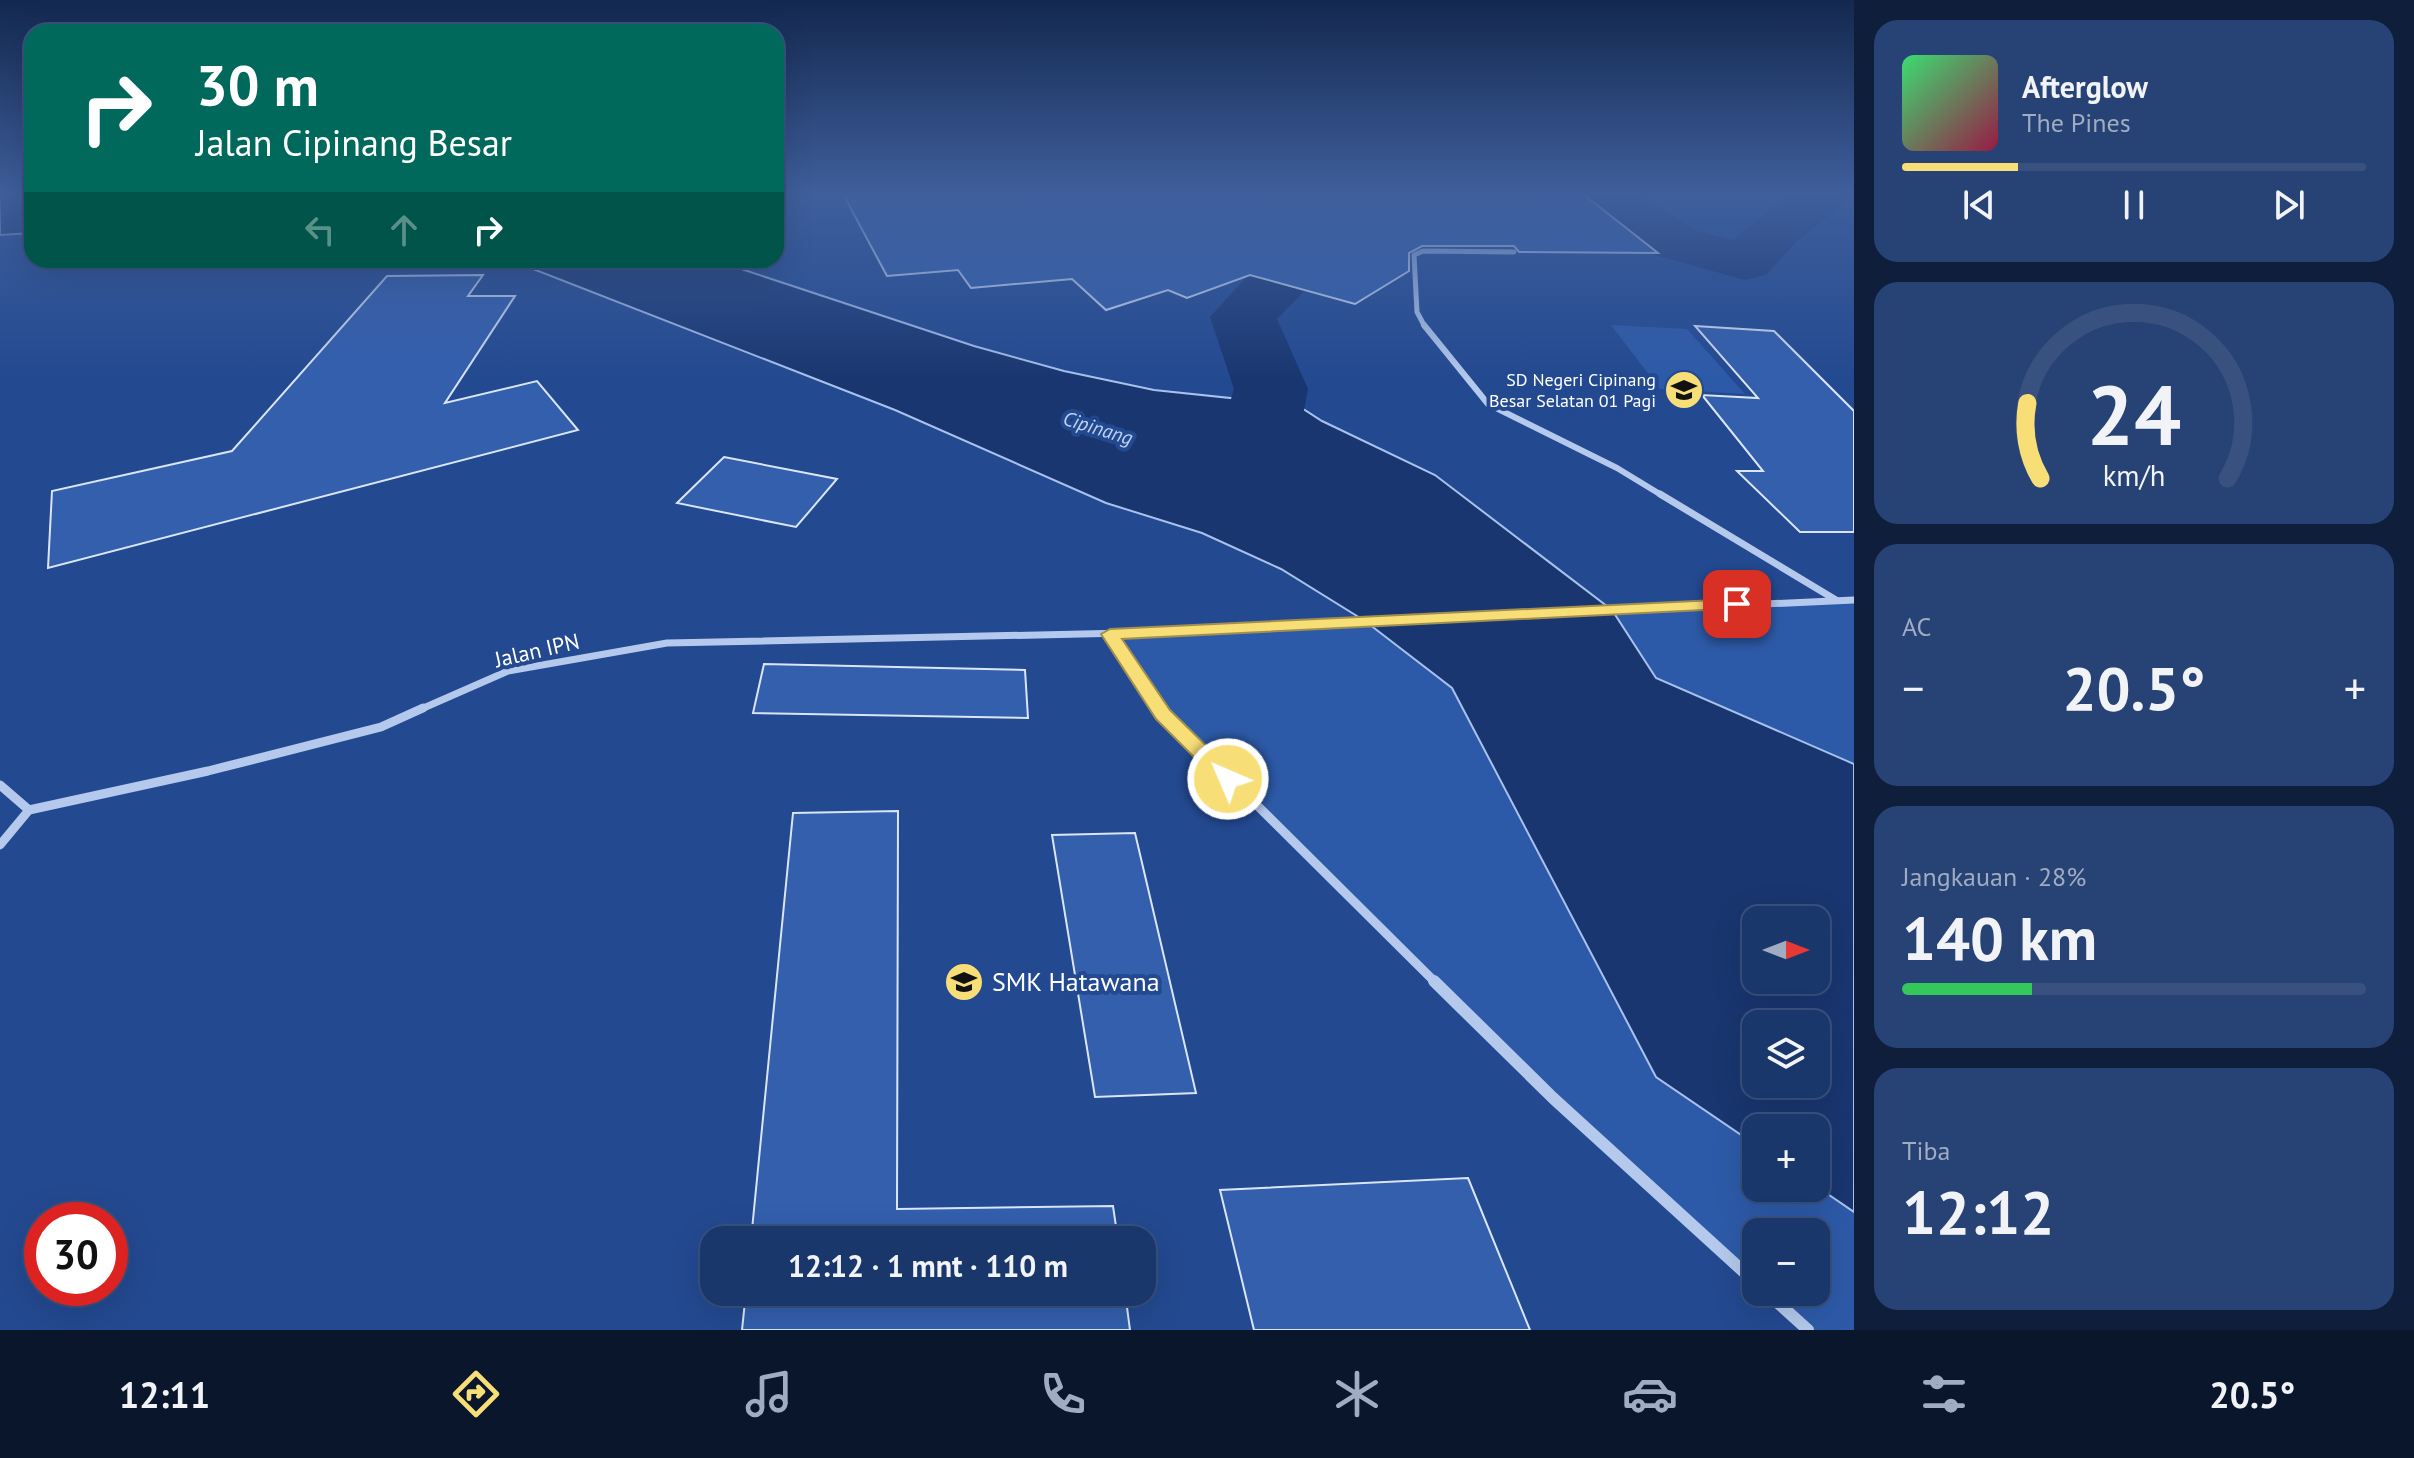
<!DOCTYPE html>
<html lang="id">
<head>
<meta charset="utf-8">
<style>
  body { margin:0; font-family:"PT Sans",sans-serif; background:#274274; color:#f1f3f6; height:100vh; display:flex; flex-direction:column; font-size:30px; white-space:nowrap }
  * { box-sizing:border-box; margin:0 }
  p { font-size:26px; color:#9facc2 }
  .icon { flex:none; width:44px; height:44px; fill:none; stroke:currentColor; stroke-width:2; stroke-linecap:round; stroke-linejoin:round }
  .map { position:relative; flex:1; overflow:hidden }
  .drawer { display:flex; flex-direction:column; gap:20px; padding:20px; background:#0e1e3b; width:560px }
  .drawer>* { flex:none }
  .guide { position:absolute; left:24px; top:24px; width:760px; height:244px; border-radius:24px; box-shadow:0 8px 32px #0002,0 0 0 2px #38517f; background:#00695c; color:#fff; overflow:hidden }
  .needle { width:52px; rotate:90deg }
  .fabs { position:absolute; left:1742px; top:906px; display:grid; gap:16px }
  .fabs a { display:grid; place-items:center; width:88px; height:88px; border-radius:16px; background:#1a376c; box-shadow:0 8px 32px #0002,0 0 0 2px #38517f; font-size:40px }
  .speed { position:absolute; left:24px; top:1202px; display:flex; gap:16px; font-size:40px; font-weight:700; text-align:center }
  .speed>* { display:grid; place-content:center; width:104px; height:104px; border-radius:50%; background:#1a376c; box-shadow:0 8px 32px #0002,0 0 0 2px #38517f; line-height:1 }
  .speed .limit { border:12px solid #d22; background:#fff; color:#111 }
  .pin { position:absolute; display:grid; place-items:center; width:68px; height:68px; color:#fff; margin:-34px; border-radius:16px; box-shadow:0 4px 12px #0006 }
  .me { position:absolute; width:88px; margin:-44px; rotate:315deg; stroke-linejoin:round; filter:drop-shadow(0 0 6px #0008) }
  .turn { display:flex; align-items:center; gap:28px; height:168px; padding:0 40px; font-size:36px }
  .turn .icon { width:104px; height:104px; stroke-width:2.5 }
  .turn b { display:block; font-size:56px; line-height:68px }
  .lanes { display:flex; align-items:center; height:76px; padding:0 40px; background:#0003; justify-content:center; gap:40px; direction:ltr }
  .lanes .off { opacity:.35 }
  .big { font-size:60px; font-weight:700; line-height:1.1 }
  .drawer .tile { flex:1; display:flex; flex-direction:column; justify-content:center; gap:12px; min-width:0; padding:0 28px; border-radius:24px; background:#274274 }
  .drawer .dial { align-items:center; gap:0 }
  .dial svg { height:208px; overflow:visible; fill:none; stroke:#38517f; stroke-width:7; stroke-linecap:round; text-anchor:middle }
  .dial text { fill:#f1f3f6; stroke:none }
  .song { display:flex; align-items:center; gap:24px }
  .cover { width:96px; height:96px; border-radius:12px; background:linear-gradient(135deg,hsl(140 70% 55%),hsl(340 70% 35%)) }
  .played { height:8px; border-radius:4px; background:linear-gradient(90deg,#f7de77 25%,#38517f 25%) }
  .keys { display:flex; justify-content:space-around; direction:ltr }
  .heat { display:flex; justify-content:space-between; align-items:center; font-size:44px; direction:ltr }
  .charge { height:12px; border-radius:6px; background:linear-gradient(90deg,#34c759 28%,#38517f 0) }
  .trip { position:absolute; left:700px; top:1226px; width:456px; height:80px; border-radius:24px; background:#1a376c; box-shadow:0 8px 32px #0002,0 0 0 2px #38517f; font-weight:700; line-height:80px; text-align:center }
  .tabs { display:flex; height:128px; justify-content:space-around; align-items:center; background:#0a162b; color:#9facc2 }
  .tabs .icon { width:56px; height:56px }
  .tabs .active { color:#f7de77 }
  .tabs b { font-size:36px; color:#f1f3f6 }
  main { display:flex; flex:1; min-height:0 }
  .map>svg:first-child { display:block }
</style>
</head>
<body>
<main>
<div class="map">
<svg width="1854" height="1330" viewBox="0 0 1854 1330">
  <rect width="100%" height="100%" fill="#234990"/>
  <g fill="#2d5aa8" fill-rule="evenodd">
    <polygon points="1611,325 1687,329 1745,394 1660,389"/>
    <path d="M1854,600V1330H1808L1766,1292H1816V1232H1756V1283L1553,1098L1163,715L1110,634ZM1756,920H1816V980H1756ZM1756,1024H1816V1084H1756ZM1756,1128H1816V1188H1756Z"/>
  </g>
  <g fill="#193670" stroke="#a9c2ed" stroke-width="2" fill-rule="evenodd">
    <polygon points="0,194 32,194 32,233 0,235"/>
    <path d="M510,260H714L974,346L1064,371L1154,390L1297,405L1322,421L1435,475L1612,610L1656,678L1854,764V1212L1816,1186V1128H1756V1145L1656,1077L1452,688L1365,621L1281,569L1202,533L1106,503L895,410ZM1756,920H1816V980H1756ZM1756,1024H1816V1084H1756Z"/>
  </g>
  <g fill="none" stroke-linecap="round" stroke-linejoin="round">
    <g fill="#193670" fill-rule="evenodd">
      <path d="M1282,194C1318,194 1352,187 1375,220L1277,319L1308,389L1292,475L1279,493L1250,500L1221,493L1157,472L1145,455L1157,438L1186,431L1219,439L1234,389L1210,317L1252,271L1312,221L1289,205Z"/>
      <polygon points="1574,194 1637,194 1697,231 1733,240 1789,194 1849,194 1842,205 1797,241 1766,275 1745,280 1655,255 1581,205"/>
    </g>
  </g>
  <g fill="#335fad" stroke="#dae5f9" stroke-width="2">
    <polygon points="843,194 1583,194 1658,253 1519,252 1514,246 1422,246 1409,253 1409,271 1355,304 1250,275 1187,298 1168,290 1106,310 1072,279 971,288 958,270 887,276"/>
    <polygon points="483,275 468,296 515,296 445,403 537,381 578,430 48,568 52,491 232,451 387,276"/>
    <polygon points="1695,326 1774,331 1854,411 1854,532 1800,532 1737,471 1763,471 1702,395 1758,398"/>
    <polygon points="724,457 837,479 796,527 677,503"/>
    <polygon points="764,664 1025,670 1028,718 753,713"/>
    <polygon points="898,811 897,1209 1113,1206 1118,1240 751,1240 793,813"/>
    <polygon points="1135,833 1196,1093 1095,1097 1052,835"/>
    <polygon points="1468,1178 1530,1330 1254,1330 1220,1190"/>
    <polygon points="746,1292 1125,1292 1130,1330 742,1330"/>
  </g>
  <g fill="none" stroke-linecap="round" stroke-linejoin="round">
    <polyline stroke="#b4c9ec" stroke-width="5" points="1425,327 1417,312 1414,255 1423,251 1514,252"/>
    <polyline stroke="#b4c9ec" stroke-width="6" points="1424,325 1488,404 1617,468 1663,496"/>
    <g stroke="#b4c9ec" stroke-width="7">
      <polyline points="1660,494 1836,600"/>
      <polyline points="1110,634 1160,710"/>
      <polyline points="419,710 508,671 667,643 1126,633 1854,600"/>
    </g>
    <g stroke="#b4c9ec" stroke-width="9">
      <polyline points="1159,708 1436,983"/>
      <polyline points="0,785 29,810 208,771 381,727 423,708"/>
      <polyline points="0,845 29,810"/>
    </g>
    <g stroke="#b4c9ec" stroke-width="12">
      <polyline points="1434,981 1553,1098 1756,1283"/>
      <polyline points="1766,1292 1808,1330"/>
    </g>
  </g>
  <linearGradient id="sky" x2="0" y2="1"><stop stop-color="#13284f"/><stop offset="0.51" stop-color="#3f5f9c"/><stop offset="1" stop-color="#3f5f9c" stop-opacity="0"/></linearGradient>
  <rect width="1854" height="380" fill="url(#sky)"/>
  <polygon fill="#f7de77" stroke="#a1904d" stroke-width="2" points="1737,599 1743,600 1743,608 1122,639 1170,710 1235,774 1238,779 1228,786 1221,784 1156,719 1101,634 1110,629"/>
  <defs>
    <g id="school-disc" transform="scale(2)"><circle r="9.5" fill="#f7de77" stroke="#234990"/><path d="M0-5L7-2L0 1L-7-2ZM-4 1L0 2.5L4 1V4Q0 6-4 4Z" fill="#111"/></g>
  </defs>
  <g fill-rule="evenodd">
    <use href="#school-disc" x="1684" y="390"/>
    <use href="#school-disc" x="964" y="982"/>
  </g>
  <g text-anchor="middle" stroke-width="8" stroke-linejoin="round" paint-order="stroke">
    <g font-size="18" fill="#fff" stroke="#234990" text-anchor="end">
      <text x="1656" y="386">SD Negeri Cipinang<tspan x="1656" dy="21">Besar Selatan 01 Pagi</tspan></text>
    </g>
    <g font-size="20" font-style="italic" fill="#c1d3f3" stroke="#234990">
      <text transform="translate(1098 428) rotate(17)" y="7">Cipinang</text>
    </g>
    <g font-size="22" fill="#fff" stroke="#234990">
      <text transform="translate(537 650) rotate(-13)" y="8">Jalan IPN</text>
    </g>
    <g font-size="26" fill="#fff" stroke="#234990" text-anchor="start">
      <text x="992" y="991">SMK Hatawana</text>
    </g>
  </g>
</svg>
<div class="fabs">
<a><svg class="needle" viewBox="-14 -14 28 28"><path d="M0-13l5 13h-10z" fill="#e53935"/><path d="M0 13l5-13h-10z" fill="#9facc2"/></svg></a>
<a><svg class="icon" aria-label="layers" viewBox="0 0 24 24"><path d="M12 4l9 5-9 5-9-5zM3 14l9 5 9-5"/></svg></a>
<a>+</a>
<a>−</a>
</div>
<div class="speed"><div class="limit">30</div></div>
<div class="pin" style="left:1737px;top:604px;background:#d93025"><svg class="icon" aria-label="arrive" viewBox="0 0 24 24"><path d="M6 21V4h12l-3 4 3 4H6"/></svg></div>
<svg class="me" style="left:1228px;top:779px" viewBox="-20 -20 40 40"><circle r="17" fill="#f7de77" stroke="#fff" stroke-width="3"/><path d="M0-11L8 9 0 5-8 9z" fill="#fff"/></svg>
<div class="trip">12:12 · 1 mnt · 110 m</div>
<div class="guide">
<div class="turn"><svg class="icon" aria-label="right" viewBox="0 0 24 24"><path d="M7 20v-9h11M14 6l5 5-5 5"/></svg><div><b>30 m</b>Jalan Cipinang Besar</div></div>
<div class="lanes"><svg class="icon off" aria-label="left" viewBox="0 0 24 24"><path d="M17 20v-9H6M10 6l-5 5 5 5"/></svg><svg class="icon off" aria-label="ahead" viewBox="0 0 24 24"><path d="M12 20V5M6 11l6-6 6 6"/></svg><svg class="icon" aria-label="right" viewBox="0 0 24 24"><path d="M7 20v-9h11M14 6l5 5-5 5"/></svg></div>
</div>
</div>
<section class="drawer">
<div class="tile">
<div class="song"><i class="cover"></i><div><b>Afterglow</b><p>The Pines</p></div></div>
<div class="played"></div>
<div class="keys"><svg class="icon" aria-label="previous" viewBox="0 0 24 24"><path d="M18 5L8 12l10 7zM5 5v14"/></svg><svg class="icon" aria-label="pause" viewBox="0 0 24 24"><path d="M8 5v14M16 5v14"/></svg><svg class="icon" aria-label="next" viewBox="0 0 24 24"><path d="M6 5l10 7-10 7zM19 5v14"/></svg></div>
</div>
<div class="tile dial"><svg viewBox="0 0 100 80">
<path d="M14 69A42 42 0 1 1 86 69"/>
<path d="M14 69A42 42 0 0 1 9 40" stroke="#f7de77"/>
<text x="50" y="56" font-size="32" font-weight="700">24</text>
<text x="50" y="72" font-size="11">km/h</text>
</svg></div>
<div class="tile"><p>AC</p>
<div class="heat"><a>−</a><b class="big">20.5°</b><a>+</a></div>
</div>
<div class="tile"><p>Jangkauan · 28%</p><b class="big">140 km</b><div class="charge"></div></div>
<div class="tile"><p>Tiba</p><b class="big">12:12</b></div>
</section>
</main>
<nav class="tabs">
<b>12:11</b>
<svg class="icon active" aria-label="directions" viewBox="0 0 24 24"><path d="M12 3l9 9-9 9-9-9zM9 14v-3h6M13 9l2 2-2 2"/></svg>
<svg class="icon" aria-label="music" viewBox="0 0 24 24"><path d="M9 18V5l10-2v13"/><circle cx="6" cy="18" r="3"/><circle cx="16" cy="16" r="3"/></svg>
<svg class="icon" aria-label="phone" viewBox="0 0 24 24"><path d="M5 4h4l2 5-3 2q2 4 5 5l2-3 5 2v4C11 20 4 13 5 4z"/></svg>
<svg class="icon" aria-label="climate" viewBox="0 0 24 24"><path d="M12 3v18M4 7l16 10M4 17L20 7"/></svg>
<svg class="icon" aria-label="car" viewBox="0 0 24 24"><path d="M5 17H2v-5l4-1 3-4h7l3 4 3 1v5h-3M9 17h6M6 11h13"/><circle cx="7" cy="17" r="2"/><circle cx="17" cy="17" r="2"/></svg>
<svg class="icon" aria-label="filters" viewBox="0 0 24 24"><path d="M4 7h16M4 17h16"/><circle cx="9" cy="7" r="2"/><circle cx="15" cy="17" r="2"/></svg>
<b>20.5°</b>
</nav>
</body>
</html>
